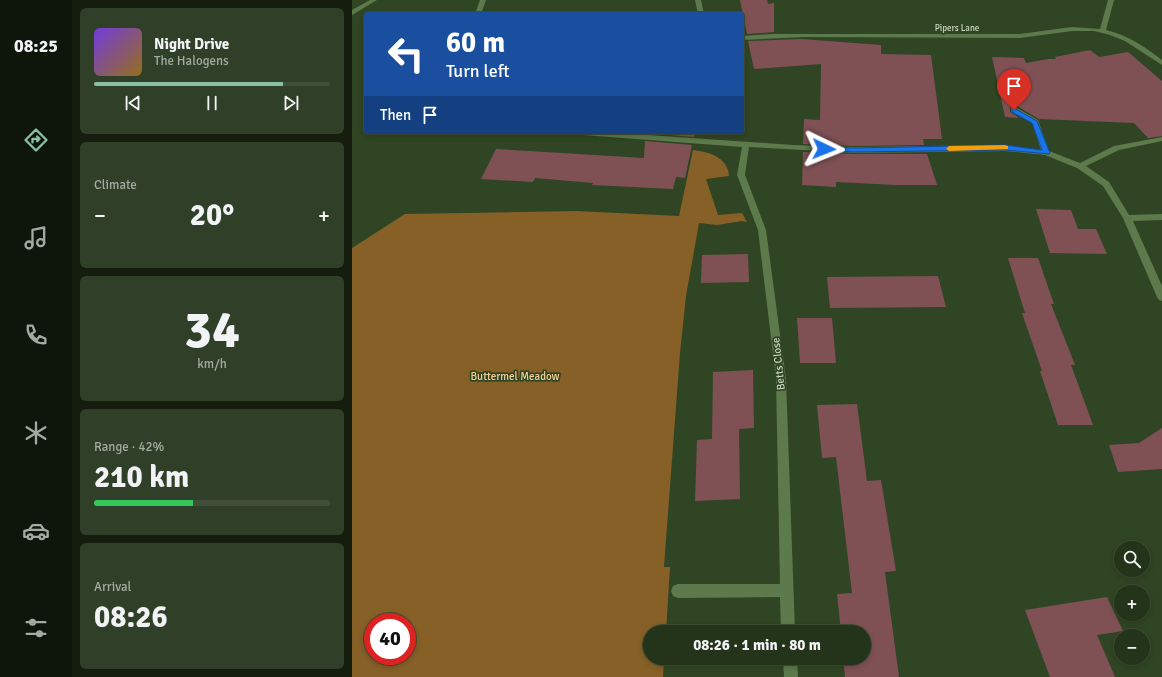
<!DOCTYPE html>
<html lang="en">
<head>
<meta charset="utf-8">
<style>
  body { margin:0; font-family:Signika,sans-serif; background:#303f27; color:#f1f3f6; height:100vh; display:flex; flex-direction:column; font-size:15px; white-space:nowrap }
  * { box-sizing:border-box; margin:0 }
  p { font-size:13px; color:#a3aaa2 }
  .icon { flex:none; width:22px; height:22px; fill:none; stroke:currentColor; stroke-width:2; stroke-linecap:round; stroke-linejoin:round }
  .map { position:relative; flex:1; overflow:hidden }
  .sheet { display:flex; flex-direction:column; gap:8px; padding:8px; background:#141d0e; width:280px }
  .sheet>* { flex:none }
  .hud { position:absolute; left:12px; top:12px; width:380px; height:122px; border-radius:4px; box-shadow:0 2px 6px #0003,0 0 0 1px #414f39; background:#1a4fa0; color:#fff; overflow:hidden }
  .buttons { position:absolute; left:762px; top:541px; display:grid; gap:8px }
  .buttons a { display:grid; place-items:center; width:36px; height:36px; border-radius:50%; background:#24341a; box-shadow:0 2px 6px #0003,0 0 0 1px #414f39; font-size:20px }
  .speed { position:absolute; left:12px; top:613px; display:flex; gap:8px; font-size:20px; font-weight:700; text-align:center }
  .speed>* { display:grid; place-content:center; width:52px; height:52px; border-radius:50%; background:#24341a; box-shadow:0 2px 6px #0003,0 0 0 1px #414f39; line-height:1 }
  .speed .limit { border:6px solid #d22; background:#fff; color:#111 }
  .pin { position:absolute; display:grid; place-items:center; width:34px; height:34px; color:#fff; margin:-41px -17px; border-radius:50% 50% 50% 0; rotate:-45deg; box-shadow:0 0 4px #0007 }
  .pin .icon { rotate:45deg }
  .me { position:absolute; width:44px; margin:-22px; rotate:92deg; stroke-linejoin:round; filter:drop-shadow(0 0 3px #0008) }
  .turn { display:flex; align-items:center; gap:14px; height:84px; padding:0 16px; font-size:18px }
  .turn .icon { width:52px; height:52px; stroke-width:2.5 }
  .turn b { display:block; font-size:28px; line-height:34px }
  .then { display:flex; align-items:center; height:38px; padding:0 16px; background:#0003; gap:8px; font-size:15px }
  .big { font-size:30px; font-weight:700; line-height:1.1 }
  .sheet .tile { flex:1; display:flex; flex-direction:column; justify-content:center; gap:6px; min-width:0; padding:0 14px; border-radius:6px; background:#303f27 }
  .sheet .dial { align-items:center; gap:0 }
  .dial b { font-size:52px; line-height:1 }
  .song { display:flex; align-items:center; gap:12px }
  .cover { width:48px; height:48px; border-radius:6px; background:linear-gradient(135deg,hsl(260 70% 55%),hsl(40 70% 35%)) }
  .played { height:4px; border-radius:2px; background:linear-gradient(90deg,#8abfa5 80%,#414f39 80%) }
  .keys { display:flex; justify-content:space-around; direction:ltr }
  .heat { display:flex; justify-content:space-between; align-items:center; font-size:22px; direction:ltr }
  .charge { height:6px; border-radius:3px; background:linear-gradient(90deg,#34c759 42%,#414f39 0) }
  .trip { position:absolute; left:291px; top:625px; width:228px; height:40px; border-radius:20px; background:#24341a; box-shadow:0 2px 6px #0003,0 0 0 1px #414f39; font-weight:700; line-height:40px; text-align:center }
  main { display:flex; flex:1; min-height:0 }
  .menu { display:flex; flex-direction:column; width:72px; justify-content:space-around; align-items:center; background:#0e150a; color:#a3aaa2 }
  .menu .icon { width:28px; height:28px }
  .menu .on { color:#8abfa5 }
  .menu b { font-size:18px; color:#f1f3f6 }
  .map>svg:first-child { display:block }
</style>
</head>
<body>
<main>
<nav class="menu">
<b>08:25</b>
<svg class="icon on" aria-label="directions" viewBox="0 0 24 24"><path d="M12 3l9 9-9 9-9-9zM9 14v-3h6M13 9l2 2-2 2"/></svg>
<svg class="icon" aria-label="music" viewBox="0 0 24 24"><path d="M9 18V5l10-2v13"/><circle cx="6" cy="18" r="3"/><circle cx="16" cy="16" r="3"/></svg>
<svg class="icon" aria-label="phone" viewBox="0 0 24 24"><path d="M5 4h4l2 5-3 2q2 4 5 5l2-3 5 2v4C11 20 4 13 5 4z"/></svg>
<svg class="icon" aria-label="climate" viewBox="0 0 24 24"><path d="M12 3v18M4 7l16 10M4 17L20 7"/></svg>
<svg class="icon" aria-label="car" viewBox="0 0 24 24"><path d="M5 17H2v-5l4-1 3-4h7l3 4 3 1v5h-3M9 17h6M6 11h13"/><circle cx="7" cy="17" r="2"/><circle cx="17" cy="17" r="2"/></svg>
<svg class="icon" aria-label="filters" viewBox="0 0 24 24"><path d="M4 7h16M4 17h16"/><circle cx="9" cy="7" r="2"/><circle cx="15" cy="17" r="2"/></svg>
</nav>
<section class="sheet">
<div class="tile">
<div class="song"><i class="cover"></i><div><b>Night Drive</b><p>The Halogens</p></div></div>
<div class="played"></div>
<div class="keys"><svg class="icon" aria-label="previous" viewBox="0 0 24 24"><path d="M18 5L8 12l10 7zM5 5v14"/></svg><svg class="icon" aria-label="pause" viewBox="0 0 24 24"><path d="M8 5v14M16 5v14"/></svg><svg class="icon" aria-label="next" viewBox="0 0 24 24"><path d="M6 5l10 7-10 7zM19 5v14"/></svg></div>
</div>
<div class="tile"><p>Climate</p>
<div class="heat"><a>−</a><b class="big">20°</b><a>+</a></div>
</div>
<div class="tile dial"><b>34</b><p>km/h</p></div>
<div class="tile"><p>Range · 42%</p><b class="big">210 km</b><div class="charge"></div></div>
<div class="tile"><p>Arrival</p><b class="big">08:26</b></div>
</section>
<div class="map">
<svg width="810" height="677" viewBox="0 0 810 677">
  <rect width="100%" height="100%" fill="#304523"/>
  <path fill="#866027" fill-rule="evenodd" d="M341,150C357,152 376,157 377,176L354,179L366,215L390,213L395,222L390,221L365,225L347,223L334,296L328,353L312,567H318L314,632H298V658H312L311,677H0V248L53,214L224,211L327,216ZM21,622H55V656H21Z"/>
  <g fill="#7f5155">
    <polygon points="388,0 415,0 416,4 422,3 422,32 395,34"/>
    <polygon points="449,39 529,45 529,54 579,55 590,139 571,139 572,145 503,146 451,144 452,119 468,120 469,64 402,69 396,41"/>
    <polygon points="738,50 747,57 776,52 810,81 810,136 796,138 782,123 687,119 665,106 658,107 658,112 667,118 653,117 640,57 672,58 674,63 696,59 704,59 703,57"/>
    <polygon points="293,132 343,132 342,137 293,133"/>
    <polygon points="293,141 340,145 333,178 324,177 321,189 240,185 241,183 183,178 181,182 129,179 144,149 292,158"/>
    <polygon points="451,152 503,154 575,154 585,185 544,185 484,182 484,187 450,185"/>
    <polygon points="684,209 719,210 726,229 744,229 755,254 698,253"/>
    <polygon points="396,254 397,282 349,283 350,255"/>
    <polygon points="656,258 686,258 702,304 699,304 723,365 719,365 741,425 706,425 688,371 690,371 670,313 673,313"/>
    <polygon points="586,276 594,307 478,308 475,277"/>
    <polygon points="445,318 480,318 484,363 448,363"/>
    <polygon points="401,370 402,428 387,429 388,499 343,501 345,440 360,439 361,372"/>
    <polygon points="505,404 515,481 529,480 544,571 533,572 547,677 493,677 491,658 512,658 512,632 489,632 485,594 500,593 484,457 470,458 465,405"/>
    <polygon points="810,428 810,469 766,472 757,445 787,443"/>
    <polygon points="755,597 771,631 745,635 763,677 698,677 673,610"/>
  </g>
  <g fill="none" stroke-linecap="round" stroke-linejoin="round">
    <g fill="#5c7a4b" fill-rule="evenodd">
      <polygon points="18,0 25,0 0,15 0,10"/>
      <polygon points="128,0 134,0 129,14 123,14"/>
      <polygon points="343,0 349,0 352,14 346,14"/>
      <path d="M756,0H762L754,30C776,35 793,47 810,60V65L773,41L758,35L742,31H720L668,38L453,37L390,40V36L421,34H668L720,27L748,29Z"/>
      <polygon points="659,108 665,108 686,120 697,151 728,163 762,146 810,137 810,141 767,150 734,166 757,182 777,215 810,214 810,220 781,221 810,286 810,301 807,300 805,297 771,218 751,186 725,168 693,155 653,151 503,153 397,147 393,175 414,230 434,379 443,632 429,632 428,597 326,598 321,596 319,591 321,586 326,584 428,584 424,379 406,230 385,175 390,147 218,134 214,132 252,132 441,145 503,147 653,145 689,150 680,123 659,112"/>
      <polygon points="431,658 445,658 446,677 432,677"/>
    </g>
  </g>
  <polygon fill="#1a73e8" stroke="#114b97" points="662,108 685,121 698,153 697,154 653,150 503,152 472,151 469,149 472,147 503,148 653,145 690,150 680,123 660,112 660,109"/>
  <polygon fill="#f59e0b" points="653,145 656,146 656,149 597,151 594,149 597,146"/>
  <g text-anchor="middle" stroke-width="3.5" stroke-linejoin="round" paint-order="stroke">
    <g font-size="9" fill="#c9d7c2" stroke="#304523">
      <text x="605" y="31">Pipers Lane</text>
    </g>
    <g font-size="11" fill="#c9d7c2" stroke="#304523">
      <text transform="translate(426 364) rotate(-96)" y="4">Betts Close</text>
    </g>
    <g font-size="11" fill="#f8ce97" stroke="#304523">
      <text x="163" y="380">Buttermel Meadow</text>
    </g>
  </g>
</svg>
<div class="buttons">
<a><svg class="icon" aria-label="search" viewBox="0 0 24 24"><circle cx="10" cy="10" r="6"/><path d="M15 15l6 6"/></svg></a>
<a>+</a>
<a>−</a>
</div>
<div class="speed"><div class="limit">40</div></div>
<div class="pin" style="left:662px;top:110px;background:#d93025"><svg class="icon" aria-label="arrive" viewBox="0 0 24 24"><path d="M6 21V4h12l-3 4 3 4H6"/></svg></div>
<svg class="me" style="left:472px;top:149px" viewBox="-20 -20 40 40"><path d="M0-17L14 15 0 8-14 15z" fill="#1a73e8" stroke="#fff" stroke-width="4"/></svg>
<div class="trip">08:26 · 1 min · 80 m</div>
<div class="hud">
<div class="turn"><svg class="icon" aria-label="left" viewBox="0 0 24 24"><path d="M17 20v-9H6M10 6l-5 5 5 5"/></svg><div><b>60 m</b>Turn left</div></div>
<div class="then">Then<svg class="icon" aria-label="arrive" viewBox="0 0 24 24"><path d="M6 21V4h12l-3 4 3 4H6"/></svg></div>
</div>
</div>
</main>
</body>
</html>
